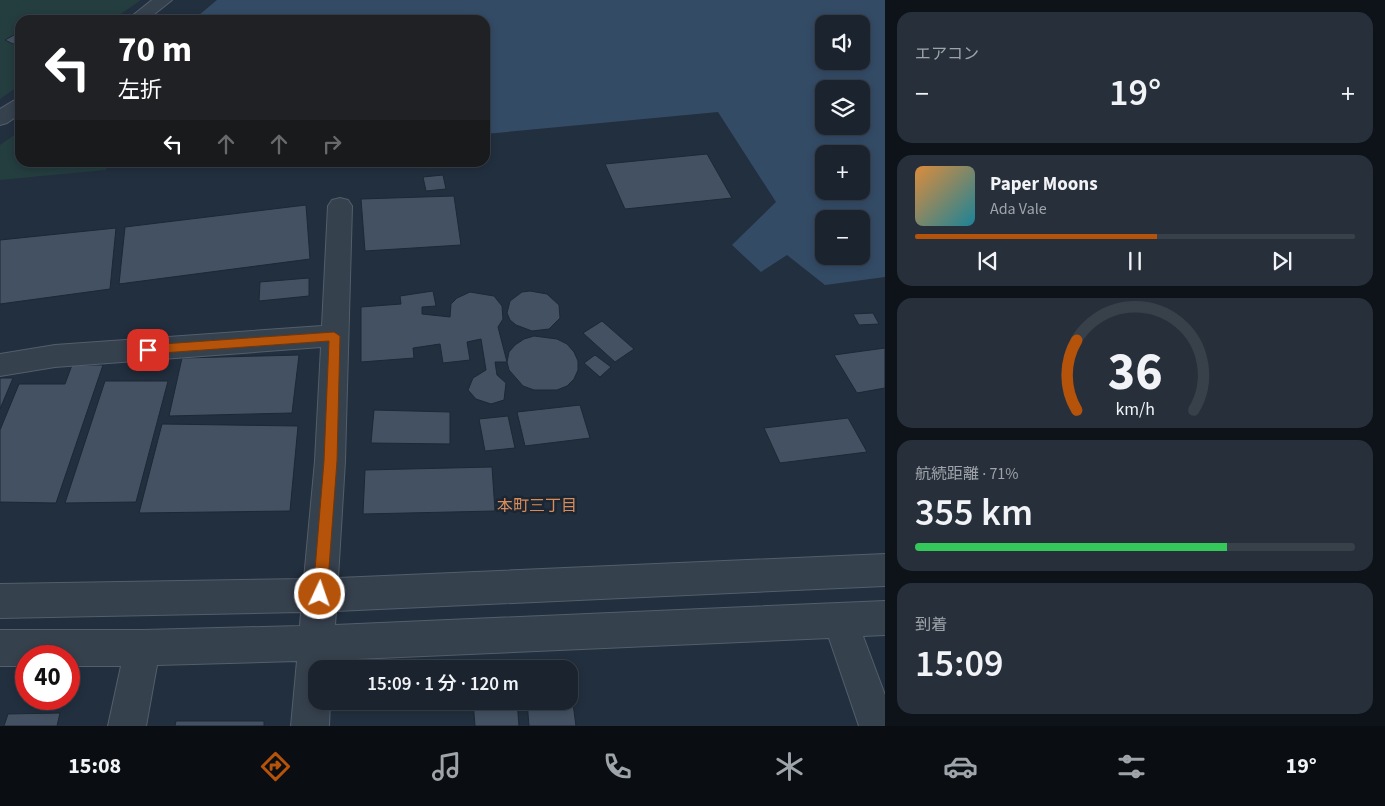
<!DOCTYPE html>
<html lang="ja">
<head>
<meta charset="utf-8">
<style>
  body { margin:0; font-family:"Source Sans 3","Noto Sans JP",sans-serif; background:#272f3a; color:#f1f3f6; height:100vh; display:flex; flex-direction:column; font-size:19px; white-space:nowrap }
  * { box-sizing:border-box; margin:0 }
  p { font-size:16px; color:#9fa4aa }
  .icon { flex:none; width:28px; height:28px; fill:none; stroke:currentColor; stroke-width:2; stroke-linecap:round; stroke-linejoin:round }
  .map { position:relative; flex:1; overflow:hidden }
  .sheet { display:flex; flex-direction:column; gap:12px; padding:12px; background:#0e1319; width:500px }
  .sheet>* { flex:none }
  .top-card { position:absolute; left:15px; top:15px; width:475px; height:152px; border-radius:15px; box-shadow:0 2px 8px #0003,0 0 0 1px #38404a; background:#202124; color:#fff; overflow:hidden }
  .buttons { position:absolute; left:815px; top:15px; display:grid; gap:10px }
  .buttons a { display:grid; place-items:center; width:55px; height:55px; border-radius:10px; background:#1a232e; box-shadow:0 2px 8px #0003,0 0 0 1px #38404a; font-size:25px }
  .speed { position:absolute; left:15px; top:645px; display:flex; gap:10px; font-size:25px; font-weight:700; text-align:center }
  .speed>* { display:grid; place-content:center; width:65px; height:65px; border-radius:50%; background:#1a232e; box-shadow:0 2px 8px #0003,0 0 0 1px #38404a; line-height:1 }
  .speed .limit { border:8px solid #d22; background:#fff; color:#111 }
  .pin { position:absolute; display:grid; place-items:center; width:42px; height:42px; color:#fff; margin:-21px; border-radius:10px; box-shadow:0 2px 8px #0006 }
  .me { position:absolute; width:55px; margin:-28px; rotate:3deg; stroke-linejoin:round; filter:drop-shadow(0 0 4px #0008) }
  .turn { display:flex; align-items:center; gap:18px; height:105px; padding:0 20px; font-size:22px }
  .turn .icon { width:65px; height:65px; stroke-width:2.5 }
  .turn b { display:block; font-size:35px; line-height:42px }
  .lanes { display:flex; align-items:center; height:48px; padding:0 20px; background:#0003; justify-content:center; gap:25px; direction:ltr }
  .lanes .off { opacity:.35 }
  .big { font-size:38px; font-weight:600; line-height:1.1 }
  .sheet .widget { flex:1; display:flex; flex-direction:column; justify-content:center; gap:8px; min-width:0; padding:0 18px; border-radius:15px; background:#272f3a }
  .sheet .dial { align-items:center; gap:0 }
  .dial svg { height:130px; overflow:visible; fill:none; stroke:#38404a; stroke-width:7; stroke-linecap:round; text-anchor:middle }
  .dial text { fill:#f1f3f6; stroke:none }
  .song { display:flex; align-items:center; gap:15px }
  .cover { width:60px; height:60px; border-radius:8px; background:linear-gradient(135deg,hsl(30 70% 55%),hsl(190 70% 35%)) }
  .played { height:5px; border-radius:2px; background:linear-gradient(90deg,#b45309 55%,#38404a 55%) }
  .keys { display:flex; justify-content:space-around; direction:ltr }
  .heat { display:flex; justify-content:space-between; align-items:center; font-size:28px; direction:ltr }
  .charge { height:8px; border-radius:4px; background:linear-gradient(90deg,#34c759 71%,#38404a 0) }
  .trip { position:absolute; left:308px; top:660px; width:270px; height:50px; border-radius:15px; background:#1a232e; box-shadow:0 2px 8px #0003,0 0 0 1px #38404a; font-weight:600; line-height:50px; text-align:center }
  .dock { display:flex; height:80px; justify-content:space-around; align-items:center; background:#0a0e12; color:#9fa4aa }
  .dock .icon { width:35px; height:35px }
  .dock .selected { color:#b45309 }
  .dock b { font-size:22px; color:#f1f3f6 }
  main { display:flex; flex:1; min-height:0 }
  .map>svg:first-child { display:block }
</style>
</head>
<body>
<main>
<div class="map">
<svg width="885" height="726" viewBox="0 0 885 726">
  <rect width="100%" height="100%" fill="#222f3e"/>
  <g fill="#243d3f">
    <polygon points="0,0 141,0 112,20 20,20 20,85 0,99"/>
    <polygon points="20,131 20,162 108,163 106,170 0,180 0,145"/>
  </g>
  <path fill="#344b66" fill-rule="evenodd" d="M217,0H885V277L825,285L787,255L761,272L732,245L776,202L718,112L485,134V20H193ZM824,24H861V61H824ZM824,89H861V126H824ZM824,154H861V191H824ZM824,219H861V256H824Z"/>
  <g fill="#435162" stroke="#1d2834">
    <polygon points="16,34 20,37 20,41 13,44 5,40"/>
    <polygon points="707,154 732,198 625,209 605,164"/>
    <polygon points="443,175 446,189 426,191 423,177"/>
    <polygon points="454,196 461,245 365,251 361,199"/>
    <polygon points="306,205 310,259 119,284 125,227"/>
    <polygon points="116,228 110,289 0,304 0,240"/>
    <polygon points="309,278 309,296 259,301 260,282"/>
    <polygon points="433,291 436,306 422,307 422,314 450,317 451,304 457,298 470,292 494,296 502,306 503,319 498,327 507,362 495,362 497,375 506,383 504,400 491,404 476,399 468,390 473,378 486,370 481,339 467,342 470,360 443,363 440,344 413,348 414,358 361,362 361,307 401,304 400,296"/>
    <polygon points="530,291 547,294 559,305 560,318 549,329 532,331 516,325 510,320 507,313 510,301 522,292"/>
    <polygon points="873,313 879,324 859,325 853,314"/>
    <polygon points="602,321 634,349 615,362 583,333"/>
    <polygon points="534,336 557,339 567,344 574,352 578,361 578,370 574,379 567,386 557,390 534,390 523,386 509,370 507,362 509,352 515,345 524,339"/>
    <polygon points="885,348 885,388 857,393 834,355"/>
    <polygon points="299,355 292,413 169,416 182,358"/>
    <polygon points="595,355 611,367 600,377 584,363"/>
    <polygon points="72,365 103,365 56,503 0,502 0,430 19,384 65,384"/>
    <polygon points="0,378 13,378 0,409"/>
    <polygon points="105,381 168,381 136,502 65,503"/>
    <polygon points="580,405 590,438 525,446 517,412"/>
    <polygon points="374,410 450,412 450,444 371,443"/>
    <polygon points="508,416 515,448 485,451 479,419"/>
    <polygon points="848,418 867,452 780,463 764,428"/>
    <polygon points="162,424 298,426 290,511 139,513"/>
    <polygon points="492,467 495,511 363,514 365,470"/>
    <polygon points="569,696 572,696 576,726 529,726 527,701 569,701"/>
    <polygon points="473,701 517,701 519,726 475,726"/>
    <polygon points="60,713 57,726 4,726 8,714"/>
    <polygon points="176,721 264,721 264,726 175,726"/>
  </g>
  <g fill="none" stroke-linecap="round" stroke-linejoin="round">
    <g stroke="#545e6b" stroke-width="2">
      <g id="minor">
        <polygon points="152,0 172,0 147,20 127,20"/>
        <polygon points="20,99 20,114 7,123 0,125 0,109 13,101"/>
        <polygon points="340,198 348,200 352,206 345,461 338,578 885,554 885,586 336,611 335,625 885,601 885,635 863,636 885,695 885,726 859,726 829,638 333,660 332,669 316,669 316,701 330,701 329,726 291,726 297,661 157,665 146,726 108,726 121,666 69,666 69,656 26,656 26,666 0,666 0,630 143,630 300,626 301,612 0,618 0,584 304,579 315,461 321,347 55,367 0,376 0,354 55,345 322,326 328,206 332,200"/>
      </g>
    </g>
    <use href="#minor" fill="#36414e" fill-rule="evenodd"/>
  </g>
  <polygon fill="#b45309" stroke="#753606" points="334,332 340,336 337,461 327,594 325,599 320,601 315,599 313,594 324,461 329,341 148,354 142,350 148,345"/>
  <g text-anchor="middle" stroke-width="5" stroke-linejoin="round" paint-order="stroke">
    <g font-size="16" fill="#da8d5b" stroke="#1b2632">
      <text x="537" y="511">本町三丁目</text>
    </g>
  </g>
</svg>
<div class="buttons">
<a><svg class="icon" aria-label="sound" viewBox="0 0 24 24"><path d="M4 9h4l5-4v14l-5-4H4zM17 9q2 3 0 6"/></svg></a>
<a><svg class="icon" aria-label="layers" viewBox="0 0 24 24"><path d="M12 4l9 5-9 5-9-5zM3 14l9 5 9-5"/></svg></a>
<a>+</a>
<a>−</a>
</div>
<div class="speed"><div class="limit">40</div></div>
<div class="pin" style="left:148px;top:350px;background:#d93025"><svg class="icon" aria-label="arrive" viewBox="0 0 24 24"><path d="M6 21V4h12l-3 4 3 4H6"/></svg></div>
<svg class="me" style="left:320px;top:594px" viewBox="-20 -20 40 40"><circle r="17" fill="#b45309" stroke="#fff" stroke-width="3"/><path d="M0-11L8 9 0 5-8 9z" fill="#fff"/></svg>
<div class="trip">15:09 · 1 分 · 120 m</div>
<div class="top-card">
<div class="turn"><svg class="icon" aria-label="left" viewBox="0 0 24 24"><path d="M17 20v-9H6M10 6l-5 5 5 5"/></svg><div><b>70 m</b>左折</div></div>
<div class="lanes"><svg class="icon" aria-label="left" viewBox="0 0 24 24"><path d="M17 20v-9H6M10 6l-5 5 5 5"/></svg><svg class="icon off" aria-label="ahead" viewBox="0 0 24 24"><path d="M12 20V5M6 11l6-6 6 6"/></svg><svg class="icon off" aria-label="ahead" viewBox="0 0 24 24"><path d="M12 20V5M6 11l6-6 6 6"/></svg><svg class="icon off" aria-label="right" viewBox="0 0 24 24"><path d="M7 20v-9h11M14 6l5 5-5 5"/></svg></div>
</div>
</div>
<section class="sheet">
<div class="widget"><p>エアコン</p>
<div class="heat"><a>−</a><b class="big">19°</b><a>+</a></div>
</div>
<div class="widget">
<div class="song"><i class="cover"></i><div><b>Paper Moons</b><p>Ada Vale</p></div></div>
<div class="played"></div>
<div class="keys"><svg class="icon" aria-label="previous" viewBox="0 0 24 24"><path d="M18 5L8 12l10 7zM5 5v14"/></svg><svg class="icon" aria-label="pause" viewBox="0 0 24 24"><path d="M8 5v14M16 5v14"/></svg><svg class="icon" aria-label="next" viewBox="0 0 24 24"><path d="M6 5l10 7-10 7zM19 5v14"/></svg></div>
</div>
<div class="widget dial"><svg viewBox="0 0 100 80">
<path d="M14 69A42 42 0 1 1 86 69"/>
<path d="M14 69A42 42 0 0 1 14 26" stroke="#b45309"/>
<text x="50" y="56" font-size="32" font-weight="700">36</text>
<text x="50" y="72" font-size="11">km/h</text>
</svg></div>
<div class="widget"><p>航続距離 · 71%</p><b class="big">355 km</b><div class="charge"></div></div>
<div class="widget"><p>到着</p><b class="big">15:09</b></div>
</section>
</main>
<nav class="dock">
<b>15:08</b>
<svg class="icon selected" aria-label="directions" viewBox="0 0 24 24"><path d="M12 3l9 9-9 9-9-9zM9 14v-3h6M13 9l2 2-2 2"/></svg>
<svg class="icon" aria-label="music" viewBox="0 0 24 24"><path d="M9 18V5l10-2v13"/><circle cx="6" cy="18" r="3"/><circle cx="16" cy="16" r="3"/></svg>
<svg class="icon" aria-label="phone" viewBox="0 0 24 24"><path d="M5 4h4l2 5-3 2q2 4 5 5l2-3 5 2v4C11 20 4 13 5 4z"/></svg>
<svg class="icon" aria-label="climate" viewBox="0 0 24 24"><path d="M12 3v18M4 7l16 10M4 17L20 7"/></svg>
<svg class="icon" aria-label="car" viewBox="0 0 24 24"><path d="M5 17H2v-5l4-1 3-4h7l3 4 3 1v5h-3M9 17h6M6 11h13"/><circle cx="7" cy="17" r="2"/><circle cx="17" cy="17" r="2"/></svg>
<svg class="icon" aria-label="filters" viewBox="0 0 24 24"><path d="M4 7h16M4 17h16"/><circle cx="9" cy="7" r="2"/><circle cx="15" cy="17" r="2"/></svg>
<b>19°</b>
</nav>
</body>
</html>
